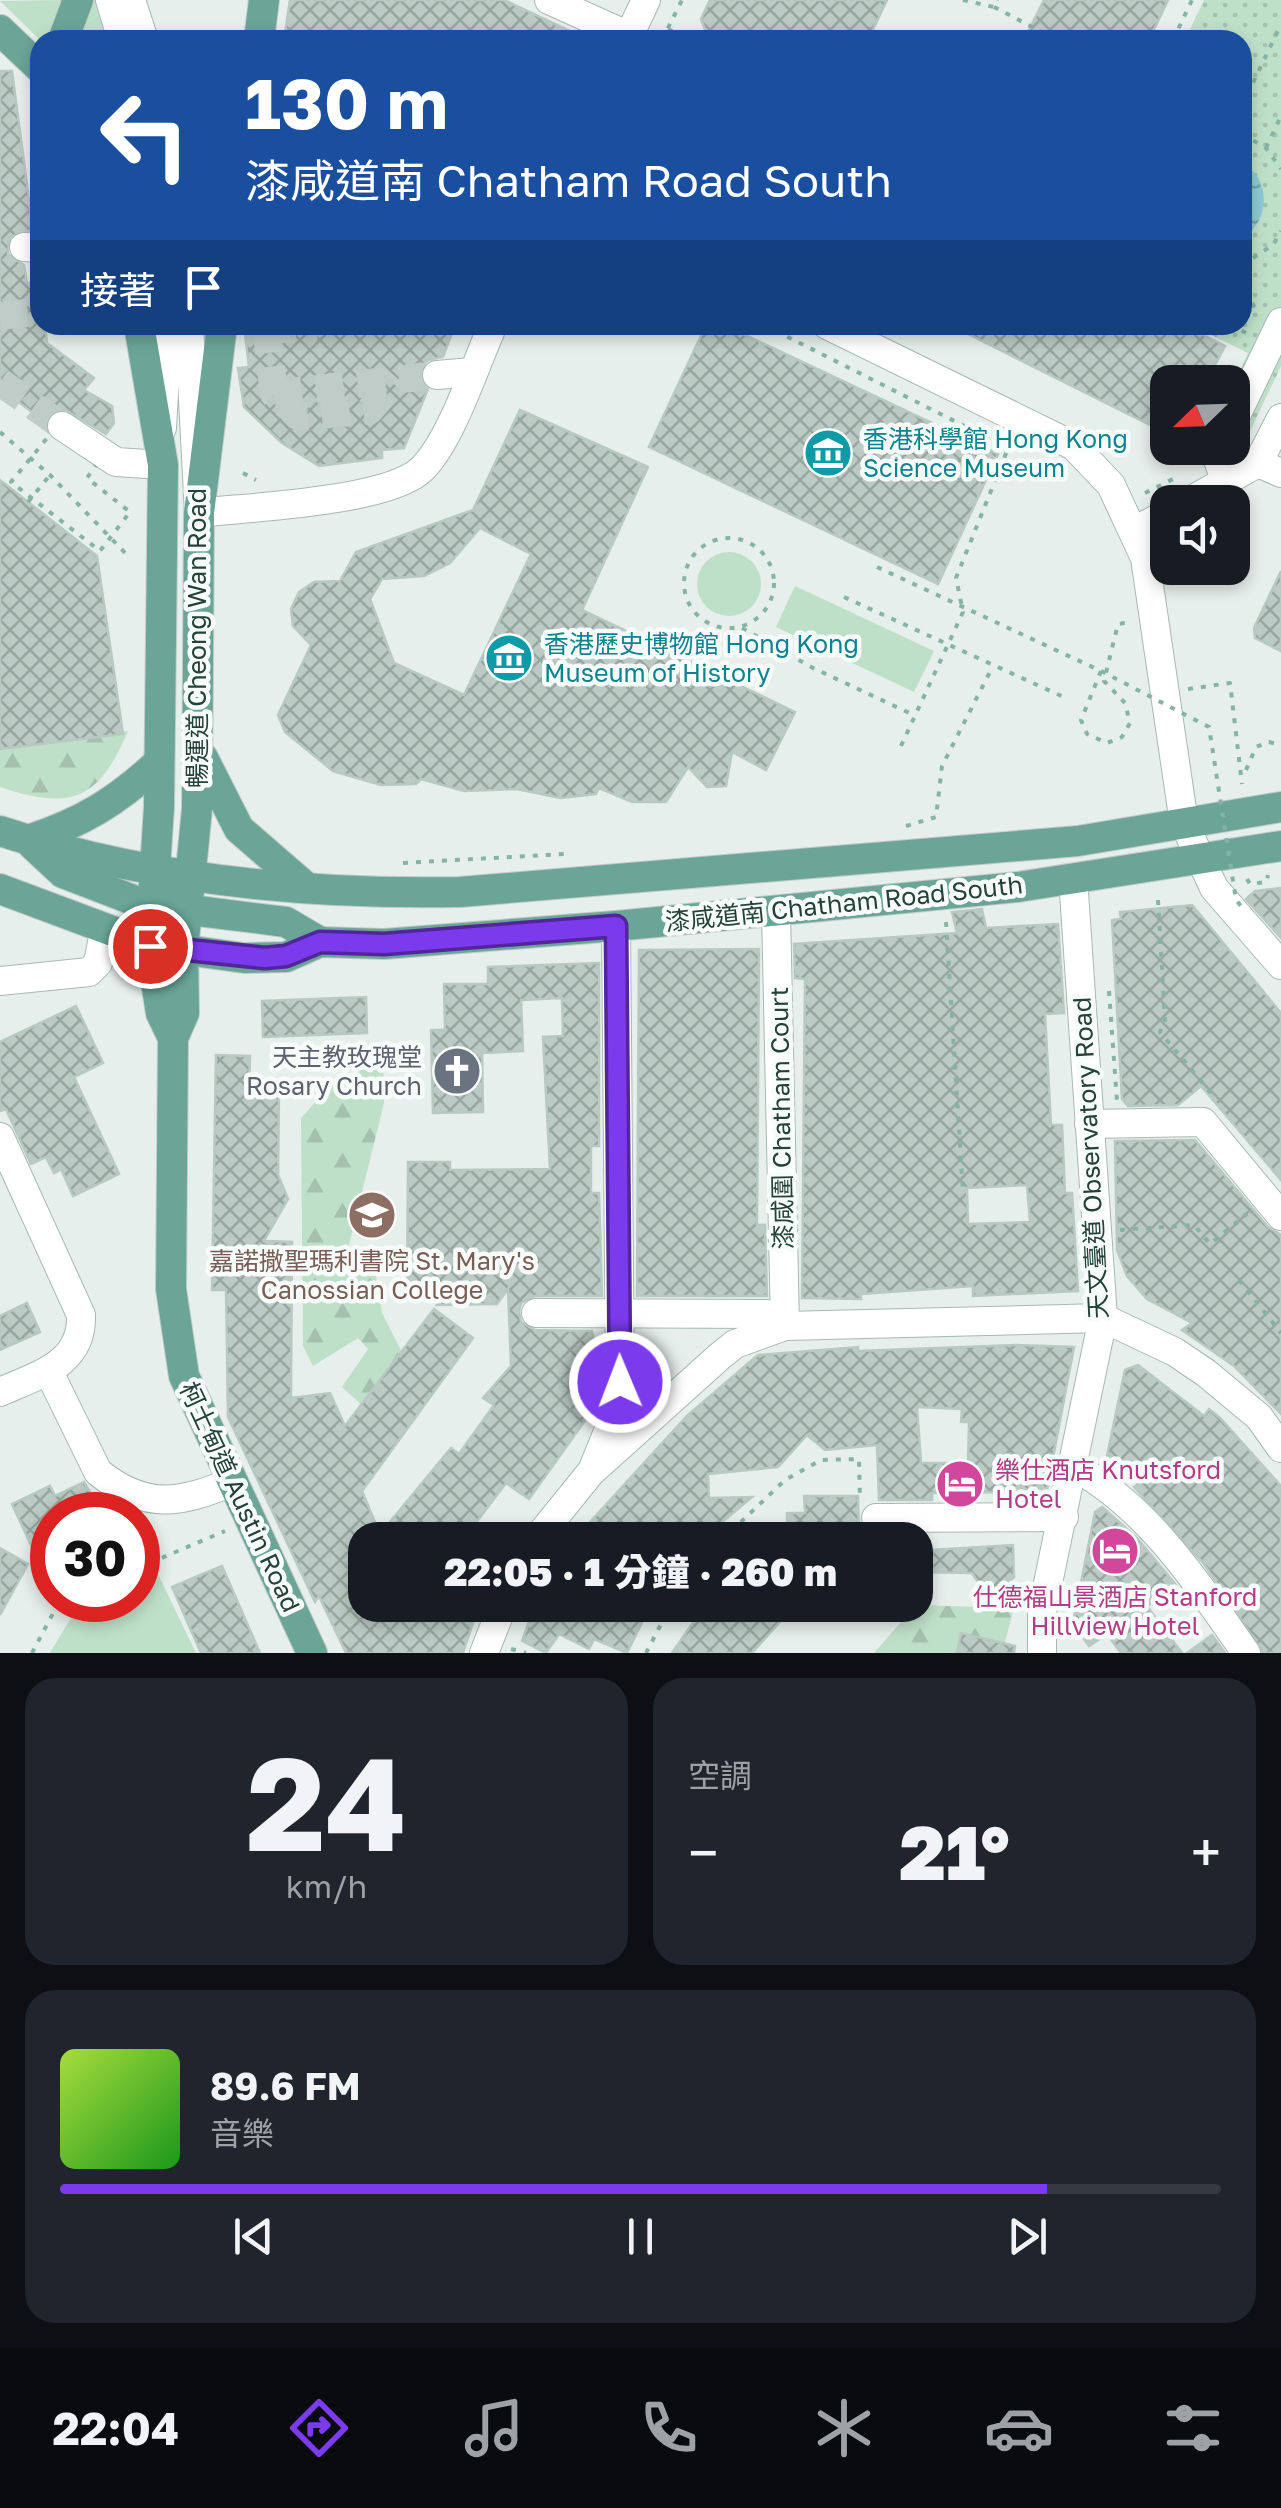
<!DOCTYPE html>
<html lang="zh-TW">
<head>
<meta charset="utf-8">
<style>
  body { margin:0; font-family:"Golos Text","Noto Sans TC",sans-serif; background:#20242c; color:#f1f3f6; height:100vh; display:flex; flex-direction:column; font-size:38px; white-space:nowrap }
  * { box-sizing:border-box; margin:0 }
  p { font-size:32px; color:#9ea1a6 }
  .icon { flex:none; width:55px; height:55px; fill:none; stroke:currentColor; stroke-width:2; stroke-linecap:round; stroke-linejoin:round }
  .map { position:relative; height:1653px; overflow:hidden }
  .sheet { display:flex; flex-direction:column; gap:25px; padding:25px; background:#0d0f14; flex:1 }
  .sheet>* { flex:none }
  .banner { position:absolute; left:30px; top:30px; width:1222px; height:305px; border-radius:30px; box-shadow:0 5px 15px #0003; background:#1a4fa0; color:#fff; overflow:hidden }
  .needle { width:65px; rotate:247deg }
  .buttons { position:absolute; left:1150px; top:365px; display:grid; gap:20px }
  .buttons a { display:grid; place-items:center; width:100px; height:100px; border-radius:20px; background:#171b24; box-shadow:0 5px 15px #0003; font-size:50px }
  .speed { position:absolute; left:30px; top:1492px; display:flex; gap:20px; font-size:50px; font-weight:700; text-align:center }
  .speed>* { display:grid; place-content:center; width:130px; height:130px; border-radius:50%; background:#171b24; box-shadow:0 5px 15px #0003; line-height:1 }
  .speed .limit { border:15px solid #d22; background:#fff; color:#111 }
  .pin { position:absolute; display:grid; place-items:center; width:85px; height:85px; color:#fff; margin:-42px; border:5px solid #fff; border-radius:50%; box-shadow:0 2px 10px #0007 }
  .me { position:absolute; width:110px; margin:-55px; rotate:359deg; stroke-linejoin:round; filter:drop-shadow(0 0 8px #0008) }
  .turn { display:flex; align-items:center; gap:35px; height:210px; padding:0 50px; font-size:45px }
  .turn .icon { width:130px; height:130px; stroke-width:2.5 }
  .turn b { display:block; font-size:70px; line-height:85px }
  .then { display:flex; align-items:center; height:95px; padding:0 50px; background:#0003; gap:20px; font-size:38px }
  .big { font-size:75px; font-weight:800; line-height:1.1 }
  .sheet .card { flex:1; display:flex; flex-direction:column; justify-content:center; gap:15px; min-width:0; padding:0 35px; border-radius:30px; background:#20242c }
  .sheet .dial { align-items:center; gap:0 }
  .dial b { font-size:130px; line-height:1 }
  .song { display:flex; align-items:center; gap:30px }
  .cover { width:120px; height:120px; border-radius:15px; background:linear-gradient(135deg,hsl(80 70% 55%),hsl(120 70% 35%)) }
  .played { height:10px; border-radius:5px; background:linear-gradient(90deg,#7c3aed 85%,#363941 85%) }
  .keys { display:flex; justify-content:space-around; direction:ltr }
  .heat { display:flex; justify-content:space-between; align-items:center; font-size:55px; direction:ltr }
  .sheet .tiles { flex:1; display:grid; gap:25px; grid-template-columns:1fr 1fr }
  .card:last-child { grid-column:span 2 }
  .trip { position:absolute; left:348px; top:1522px; width:585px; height:100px; border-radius:30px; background:#171b24; box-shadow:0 5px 15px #0003; font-weight:800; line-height:100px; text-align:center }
  .tab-bar { display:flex; height:160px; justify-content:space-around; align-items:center; background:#090b0e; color:#9ea1a6 }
  .tab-bar .icon { width:70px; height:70px }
  .tab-bar .selected { color:#7c3aed }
  .tab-bar b { font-size:45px; color:#f1f3f6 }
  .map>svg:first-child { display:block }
</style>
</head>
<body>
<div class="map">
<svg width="1281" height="1653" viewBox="0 0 1281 1653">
  <defs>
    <pattern id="forest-firs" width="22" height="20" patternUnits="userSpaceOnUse" patternTransform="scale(2.5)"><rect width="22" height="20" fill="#bfe0c8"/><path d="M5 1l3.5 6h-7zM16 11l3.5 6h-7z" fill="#a4c1ad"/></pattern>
    <pattern id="garden-dots" width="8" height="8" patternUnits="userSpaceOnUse" patternTransform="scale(2.5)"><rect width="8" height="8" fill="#bfe0c8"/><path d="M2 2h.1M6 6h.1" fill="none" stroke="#a4c1ad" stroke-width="1.8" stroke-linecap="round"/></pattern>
    <pattern id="water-ripples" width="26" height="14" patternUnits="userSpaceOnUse" patternTransform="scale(2.5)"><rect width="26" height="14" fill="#8ec9d4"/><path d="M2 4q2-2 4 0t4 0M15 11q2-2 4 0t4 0" fill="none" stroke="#74a5ad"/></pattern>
    <pattern id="building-cross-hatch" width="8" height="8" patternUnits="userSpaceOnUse" patternTransform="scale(2.5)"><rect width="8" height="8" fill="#bbcac4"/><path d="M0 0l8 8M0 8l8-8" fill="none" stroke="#98a6a0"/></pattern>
  </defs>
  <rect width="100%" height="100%" fill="#e6efeb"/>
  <g fill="#bfe0c8">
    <polygon points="62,0 49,40 40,40 0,1"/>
    <polygon points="85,0 98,0 111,40 77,40"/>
    <circle cx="729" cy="584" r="32"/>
    <polygon points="795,586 934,651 914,692 776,627"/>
    <path d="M157,1572L196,1653H50C82,1601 75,1600 138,1600V1580Z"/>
  </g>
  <g fill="url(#forest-firs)">
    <path d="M128,731C99,800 71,811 0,787V747Z"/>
    <polygon points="383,1058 384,1103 347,1253 373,1257 382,1313 409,1366 375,1417 342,1387 368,1349 358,1338 313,1366 303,1346 301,1118 330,1086"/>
    <polygon points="916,1605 1014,1608 1004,1646 1015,1653 874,1653"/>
  </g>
  <polygon fill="url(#garden-dots)" points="1204,0 1281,0 1281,366 1234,465 1202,450 1232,448 1233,386 1248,353 1191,325 1242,325 1242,40 1185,40"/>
  <path fill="url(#water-ripples)" d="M1242,162C1272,180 1270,220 1243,238Z"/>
  <g fill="url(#building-cross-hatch)" stroke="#b8c9c2" stroke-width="2.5" fill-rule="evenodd">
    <polygon points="290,0 504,0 589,40 284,40"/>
    <polygon points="710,0 887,0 868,40 709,40 701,19"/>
    <polygon points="1044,0 1168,0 1149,40 1024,40"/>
    <polygon points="0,71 12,71 33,230 10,237 8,254 24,265 27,283 40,280 40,325 45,325 47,343 94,378 84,390 112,406 114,423 106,434 64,409 53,411 45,422 0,388"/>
    <polygon points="244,325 455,325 443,357 428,360 421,368 420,377 428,389 404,448 382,450 382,458 319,466 282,443 244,407 238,368 249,367"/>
    <polygon points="706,325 724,325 998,454 938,584 649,447"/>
    <polygon points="950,325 1184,325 1225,346 1206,382 1168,382 1168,434"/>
    <path d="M520,410L648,467L582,610L795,712L766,770L732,752L726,786L707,787L688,767L666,802H632L599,788L596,794L561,798L516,789L464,791L421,779L416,784L381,785L333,771L285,732L278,715L311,645L293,626L291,609L299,592L314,582L340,581L356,552L473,510ZM480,528L531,554L464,695L394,663L370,599L382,579L424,576L450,563Z"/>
    <polygon points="0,480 97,556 123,734 0,749"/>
    <polygon points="1281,571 1281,651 1255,638 1254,628"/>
    <polygon points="1281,888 1281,938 1246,899 1255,891"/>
    <polygon points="1192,905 1281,1013 1281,1180 1201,1086 1178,1105 1128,1106 1122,1099 1112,920 1121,919 1120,912"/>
    <path d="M982,909L986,928L1058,924L1064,1013L1045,1014L1051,1125H1062L1065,1193H1072L1078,1291L973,1296V1286L861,1294V1299L802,1298L805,979L795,978L794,944L957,933L952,912ZM1027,1185L1030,1222L968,1224L967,1188Z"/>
    <polygon points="759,949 757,1225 765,1225 767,1296 637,1296 639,950"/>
    <polygon points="599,963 599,1146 591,1146 591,1193 599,1193 602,1296 535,1296 521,1303 519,1312 521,1322 535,1330 592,1331 599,1367 594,1408 529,1499 506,1483 475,1524 497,1540 365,1540 365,1605 479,1605 463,1653 346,1653 319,1596 315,1602 228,1417 226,1290 212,1290 216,1055 250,1056 249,1090 279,1091 278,1175 288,1199 264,1241 292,1242 291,1398 330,1393 345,1426 434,1309 473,1338 362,1491 380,1534 451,1448 459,1454 494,1405 483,1398 511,1366 508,1289 497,1304 437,1305 442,1298 407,1298 408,1162 450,1162 450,1170 550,1169 543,1037 563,1036 562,998 521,1000 523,1051 482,1053 483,1112 433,1113 431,1030 445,1030 444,984 488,984 488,967"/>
    <polygon points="366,997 367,1033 263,1037 262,1001"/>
    <polygon points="76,1006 103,1063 74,1077 119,1174 73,1196 61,1169 54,1173 46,1157 31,1164 6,1109 0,1111 0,1042"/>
    <polygon points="1195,1140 1268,1227 1281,1235 1281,1414 1234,1366 1182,1330 1192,1323 1147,1299 1127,1276 1117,1250 1115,1141"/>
    <polygon points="27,1303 40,1332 0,1350 0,1316"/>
    <path d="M1016,1345L1074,1347L1045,1500H995V1492L932,1493V1500H879L877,1445L825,1450L807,1435L778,1467L708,1474L709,1498L752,1497L701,1540H591L581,1532L687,1416L758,1355L858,1347V1351ZM917,1407L962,1409L961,1422H969L968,1463H921Z"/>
    <polygon points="1138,1365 1204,1416 1209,1409 1220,1418 1281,1486 1281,1653 1263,1653 1204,1564 1134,1487 1141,1482 1107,1456 1125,1370"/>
    <polygon points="84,1482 104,1515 52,1515 52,1591 12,1504 50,1486 55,1496"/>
    <polygon points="804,1496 858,1496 859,1540 787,1540 787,1513 805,1513"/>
    <polygon points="1102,1507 1137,1538 1176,1585 1147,1606 1182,1653 1121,1653 1107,1634 1089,1646 1073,1623 1095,1512"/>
    <polygon points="1013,1545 1014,1577 1006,1587 982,1588 972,1573 915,1572 915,1551"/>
    <polygon points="0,1548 28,1564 0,1615"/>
    <polygon points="222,1566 260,1653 201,1653 172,1587"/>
    <polygon points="535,1605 638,1605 648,1610 627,1653 594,1639 589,1649 559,1634 546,1653 522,1641"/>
    <polygon points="705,1605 795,1605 752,1653 672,1653"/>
    <polygon points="961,1633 1015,1646 1014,1653 957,1653"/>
    <polygon points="1212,1635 1225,1653 1187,1653"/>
  </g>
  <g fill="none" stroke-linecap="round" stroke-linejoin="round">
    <g stroke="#bfccc8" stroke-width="28" stroke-dasharray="28 14" stroke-linecap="butt">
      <polyline points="0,316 40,311"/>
      <polyline points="266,325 274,394 300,417 370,410 397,378"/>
      <polyline points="267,331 316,325"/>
      <polyline points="0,382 62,426"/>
      <polyline points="274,394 437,375"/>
    </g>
    <g stroke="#a8b8b2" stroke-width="30">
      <g id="minor">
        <polyline points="110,0 122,40"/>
        <polyline points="131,0 144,40"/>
        <polyline points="549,0 629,36"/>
        <polyline points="627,40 646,0"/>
        <polyline points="24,247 40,248"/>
        <path d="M189,325L199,513C250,507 388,502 422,469C452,439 475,365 493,325"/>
        <polyline points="827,325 1074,446 1111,485 1145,558 1184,823 1214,888 1281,965"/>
        <polyline points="437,375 472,372"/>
        <polyline points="1232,424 1281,322"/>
        <polyline points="62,426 116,462 163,465"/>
        <polyline points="162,428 168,325"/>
        <polyline points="1221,448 1217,457 1226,483"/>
        <polyline points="1258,463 1281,473"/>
        <polyline points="1188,502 1258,463 1281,418"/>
        <polyline points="1134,531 1168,513"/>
        <polyline points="776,911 785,1326"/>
        <polyline points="0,981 89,972 98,963 104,932"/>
        <polyline points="1089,1124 1203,1122 1281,1216"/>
        <path d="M0,1137L81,1315C83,1365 37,1375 0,1392"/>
        <polyline points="536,1313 767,1314 785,1326"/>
        <path d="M49,1372L98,1472C146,1511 181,1503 232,1482"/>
        <polyline points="594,1466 613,1419 620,1382 616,926"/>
        <path d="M1075,1467C1151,1510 1197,1583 1246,1653"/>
        <polyline points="876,1518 1064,1517"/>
        <polyline points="536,1540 591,1472 720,1356 735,1344 785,1326 1103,1318 1175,1352 1206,1373 1259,1417 1281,1448"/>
        <polyline points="484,1653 503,1605"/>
        <polyline points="1042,1653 1042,1612 1103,1318 1073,878"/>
      </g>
    </g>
    <g stroke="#c2cac8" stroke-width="32">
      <g id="major">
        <polyline points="0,30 40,68"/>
        <polyline points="63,40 78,0"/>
        <polyline points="259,40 264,0"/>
        <polyline points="139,325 163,465 159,807 150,945 161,1013 173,1038"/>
        <polyline points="222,325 199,513 197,809 183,950 184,1013 173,1038 171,1289 184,1376 312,1653"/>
        <polyline points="203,758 239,829 306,887"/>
        <path d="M0,831C148,880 306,895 460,892L1078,841L1281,807"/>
        <path d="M28,840C81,823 116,802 157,764"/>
        <polyline points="32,844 63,873 167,913"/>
        <polyline points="0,889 150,945 244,958 286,957 320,942 384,944 616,926 1018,887 1281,846"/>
        <polyline points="175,896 190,910 286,922 320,942"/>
      </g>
    </g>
    <g stroke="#86b3a5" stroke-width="4" stroke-dasharray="5 8" stroke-linecap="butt">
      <polyline points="963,0 994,7 997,0"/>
      <polyline points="994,7 1057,40"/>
      <polyline points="668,29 690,40"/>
      <polyline points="662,40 682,0"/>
      <polyline points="1173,40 1192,0"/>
      <polyline points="1242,106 1281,24"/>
      <polyline points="1242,134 1266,148 1281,169"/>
      <polyline points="1266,148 1281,116"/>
      <polyline points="1242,265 1273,245 1281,231"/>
      <polyline points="1242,279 1256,311"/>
      <polyline points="764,325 1008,448"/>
      <polyline points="1230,325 1248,334"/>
      <polygon points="53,431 96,465 87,478 130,512 100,551 11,482"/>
      <polyline points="0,432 50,475 129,557"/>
      <polyline points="243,473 256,480"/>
      <polyline points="1145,493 1177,477"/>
      <polyline points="28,502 50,475"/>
      <circle cx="729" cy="583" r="45"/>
      <polyline points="844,597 1068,699"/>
      <polyline points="742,628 813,668 916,716"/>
      <polyline points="1101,671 1081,720 1087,734 1107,743 1122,737 1130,723 1125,703 1104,681 1118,624 1130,622"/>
      <polyline points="1188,689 1230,683 1242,784"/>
      <polyline points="901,746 963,612 956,578 1011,441"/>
      <polyline points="1246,770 1256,747 1269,742 1281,745"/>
      <polyline points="906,826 936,817 942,766 993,666"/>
      <polyline points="403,863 564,854"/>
      <polyline points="1247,879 1250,884 1266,882 1268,875"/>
      <polyline points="1158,900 1165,1020 1160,1032 1211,1093 1212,1101"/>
      <polyline points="946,922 963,1192"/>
      <polyline points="1109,991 1117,1101"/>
      <polyline points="1120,1230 1194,1225 1210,1244 1247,1214"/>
      <polyline points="1239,1280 1281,1333"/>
      <polyline points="722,1540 785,1480 821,1460 859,1459 860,1498"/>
      <polyline points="138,1568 225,1531"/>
      <polyline points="511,1649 526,1653"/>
      <polyline points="32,1653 60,1600"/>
      <polyline points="646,1653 671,1605"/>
    </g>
    <use href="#minor" stroke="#fff" stroke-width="28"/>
    <use href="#major" stroke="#6aa596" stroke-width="30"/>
    <polyline stroke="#86b3a5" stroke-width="4" stroke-dasharray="5 8" stroke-linecap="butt" points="877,567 1101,671 1209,727 1236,900 1241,906"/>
  </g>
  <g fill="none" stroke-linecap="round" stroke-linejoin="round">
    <g stroke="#51269a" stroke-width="25">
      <polyline id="route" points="150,946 265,958 286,956 320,942 384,944 616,926 620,1382"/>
    </g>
    <use href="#route" stroke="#7c3aed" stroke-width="18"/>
  </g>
  <defs>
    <g id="museum-disc" transform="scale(2.5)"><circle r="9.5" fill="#0f9aa8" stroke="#f7fbf9"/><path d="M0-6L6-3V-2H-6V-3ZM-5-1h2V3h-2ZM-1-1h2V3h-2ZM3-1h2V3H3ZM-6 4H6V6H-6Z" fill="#fff"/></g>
    <g id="church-disc" transform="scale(2.5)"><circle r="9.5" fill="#6b7280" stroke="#f7fbf9"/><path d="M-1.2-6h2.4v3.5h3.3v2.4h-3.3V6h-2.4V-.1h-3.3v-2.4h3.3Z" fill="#fff"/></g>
    <g id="school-disc" transform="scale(2.5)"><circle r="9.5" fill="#8d6e63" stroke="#f7fbf9"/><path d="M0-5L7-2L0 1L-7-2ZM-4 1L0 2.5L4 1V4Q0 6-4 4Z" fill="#fff"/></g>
    <g id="hotel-disc" transform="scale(2.5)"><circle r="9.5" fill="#d1479c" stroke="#f7fbf9"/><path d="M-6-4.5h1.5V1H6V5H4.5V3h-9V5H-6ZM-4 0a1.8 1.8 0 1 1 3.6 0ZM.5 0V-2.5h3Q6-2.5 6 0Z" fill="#fff"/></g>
  </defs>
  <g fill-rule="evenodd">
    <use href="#museum-disc" x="828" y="453"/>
    <use href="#museum-disc" x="509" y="658"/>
    <use href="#church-disc" x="457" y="1071"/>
    <use href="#school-disc" x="372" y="1215"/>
    <use href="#hotel-disc" x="960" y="1484"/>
    <use href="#hotel-disc" x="1115" y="1551"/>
  </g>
  <g text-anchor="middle" stroke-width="9" stroke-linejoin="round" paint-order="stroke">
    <g font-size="25" fill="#0d838f" stroke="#f7fbf9" text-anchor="start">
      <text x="863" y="448">香港科學館 Hong Kong<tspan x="863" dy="29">Science Museum</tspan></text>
      <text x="544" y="653">香港歷史博物館 Hong Kong<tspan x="544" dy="29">Museum of History</tspan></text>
    </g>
    <g font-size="25" fill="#24423a" stroke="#f7fbf9">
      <text transform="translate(197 638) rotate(-90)" y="9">暢運道 Cheong Wan Road</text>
      <text transform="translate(844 903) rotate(-6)" y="9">漆咸道南 Chatham Road South</text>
      <text transform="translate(781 1118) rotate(-91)" y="9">漆咸圍 Chatham Court</text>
      <text transform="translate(1090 1158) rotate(-93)" y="9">天文臺道 Observatory Road</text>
      <text transform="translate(240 1497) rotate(65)" y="9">柯士甸道 Austin Road</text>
    </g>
    <g font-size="25" fill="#5b616d" stroke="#f7fbf9" text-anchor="end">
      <text x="422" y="1066">天主教玫瑰堂<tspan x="422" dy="29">Rosary Church</tspan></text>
    </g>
    <g font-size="25" fill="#785e54" stroke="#f7fbf9">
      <text x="372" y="1270">嘉諾撒聖瑪利書院 St. Mary's<tspan x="372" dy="29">Canossian College</tspan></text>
    </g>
    <g font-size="25" fill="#b23c85" stroke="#f7fbf9" text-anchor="start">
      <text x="995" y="1479">樂仕酒店 Knutsford<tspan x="995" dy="29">Hotel</tspan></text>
      <text x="1115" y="1606" text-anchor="middle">仕德福山景酒店 Stanford<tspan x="1115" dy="29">Hillview Hotel</tspan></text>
    </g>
  </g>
</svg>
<div class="buttons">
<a><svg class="needle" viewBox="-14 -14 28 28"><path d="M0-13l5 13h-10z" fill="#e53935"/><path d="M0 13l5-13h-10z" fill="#9ea1a6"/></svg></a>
<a><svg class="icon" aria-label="sound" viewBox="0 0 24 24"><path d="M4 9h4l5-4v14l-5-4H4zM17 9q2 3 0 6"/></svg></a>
</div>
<div class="speed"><div class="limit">30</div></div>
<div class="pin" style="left:150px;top:946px;background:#d93025"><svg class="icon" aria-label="arrive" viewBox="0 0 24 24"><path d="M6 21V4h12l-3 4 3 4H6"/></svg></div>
<svg class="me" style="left:620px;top:1382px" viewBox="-20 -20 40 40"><circle r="17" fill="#7c3aed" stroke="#fff" stroke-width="3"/><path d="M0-11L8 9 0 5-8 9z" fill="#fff"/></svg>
<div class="trip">22:05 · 1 分鐘 · 260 m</div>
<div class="banner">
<div class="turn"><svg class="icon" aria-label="left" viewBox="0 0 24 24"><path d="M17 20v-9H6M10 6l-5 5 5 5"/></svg><div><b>130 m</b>漆咸道南 Chatham Road South</div></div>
<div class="then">接著<svg class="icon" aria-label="arrive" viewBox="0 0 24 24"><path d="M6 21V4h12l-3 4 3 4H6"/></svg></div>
</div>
</div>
<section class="sheet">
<div class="tiles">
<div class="card dial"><b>24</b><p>km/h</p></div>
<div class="card"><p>空調</p>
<div class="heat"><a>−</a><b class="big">21°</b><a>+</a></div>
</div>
<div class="card">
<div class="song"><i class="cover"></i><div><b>89.6 FM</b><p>音樂</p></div></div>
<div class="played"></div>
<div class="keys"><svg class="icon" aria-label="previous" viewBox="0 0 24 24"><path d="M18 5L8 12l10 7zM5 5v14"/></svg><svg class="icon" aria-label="pause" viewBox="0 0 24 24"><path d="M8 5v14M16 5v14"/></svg><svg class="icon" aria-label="next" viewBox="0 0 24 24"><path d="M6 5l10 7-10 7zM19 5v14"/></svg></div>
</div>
</div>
</section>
<nav class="tab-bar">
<b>22:04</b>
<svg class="icon selected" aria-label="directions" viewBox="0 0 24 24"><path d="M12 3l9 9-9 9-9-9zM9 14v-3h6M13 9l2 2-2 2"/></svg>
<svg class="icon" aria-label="music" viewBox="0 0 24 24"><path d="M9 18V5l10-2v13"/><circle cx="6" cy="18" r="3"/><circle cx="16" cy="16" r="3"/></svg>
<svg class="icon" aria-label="phone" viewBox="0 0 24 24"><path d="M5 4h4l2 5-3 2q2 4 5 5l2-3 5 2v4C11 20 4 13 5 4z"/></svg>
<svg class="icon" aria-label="climate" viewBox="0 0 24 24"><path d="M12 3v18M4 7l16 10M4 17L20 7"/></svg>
<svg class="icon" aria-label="car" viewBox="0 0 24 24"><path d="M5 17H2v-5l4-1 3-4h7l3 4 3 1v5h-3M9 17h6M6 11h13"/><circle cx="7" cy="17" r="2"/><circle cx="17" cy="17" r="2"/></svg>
<svg class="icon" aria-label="filters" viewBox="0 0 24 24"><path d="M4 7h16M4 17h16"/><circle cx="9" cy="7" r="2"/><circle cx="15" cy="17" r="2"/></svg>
</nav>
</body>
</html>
